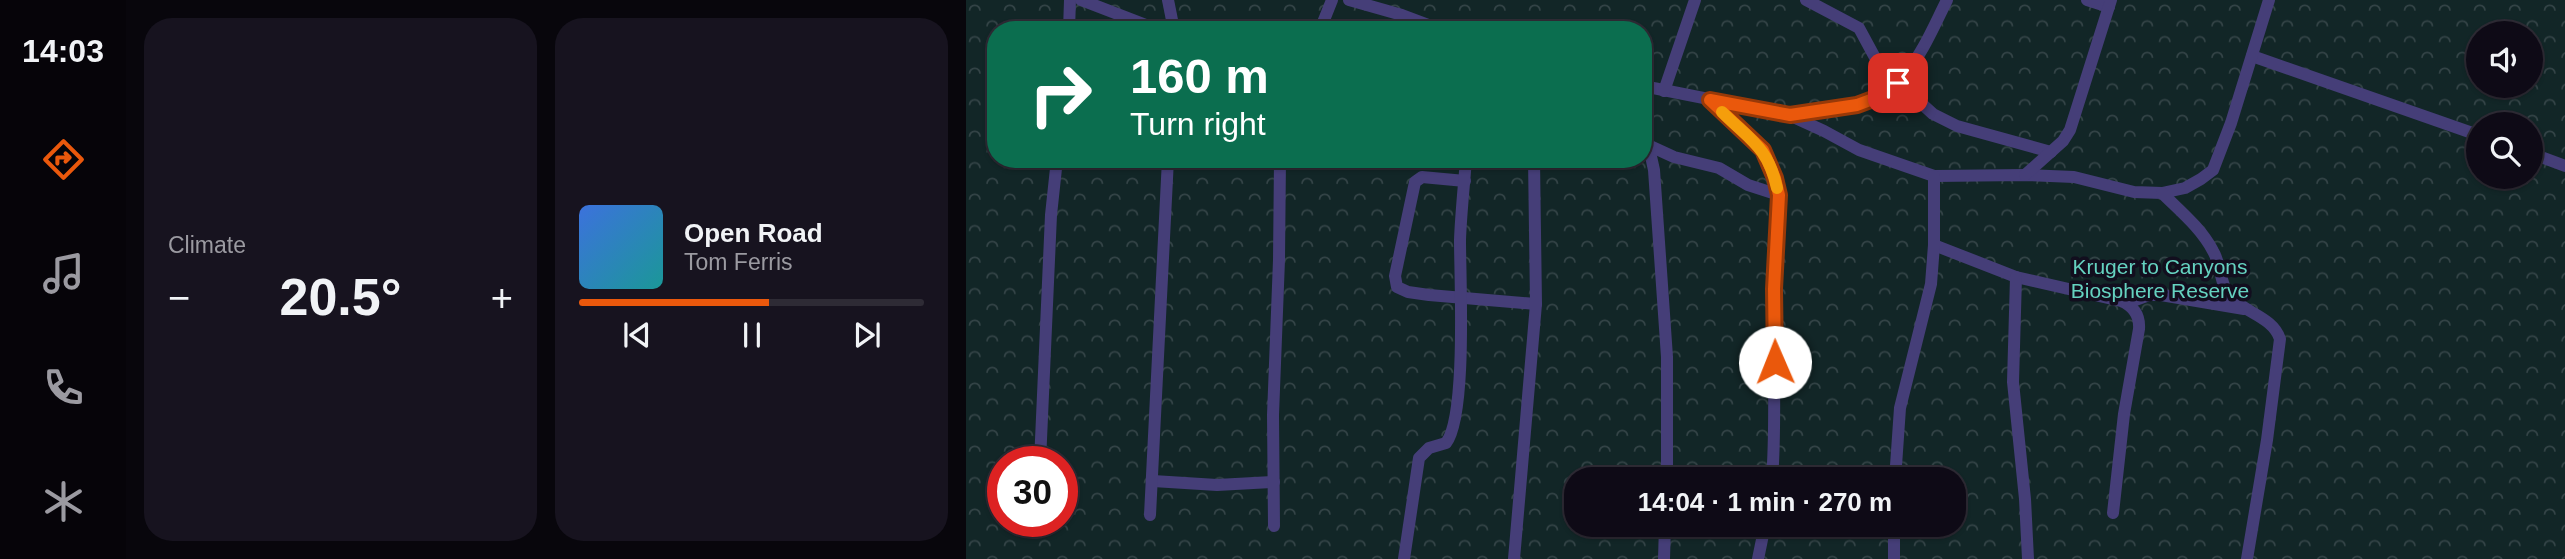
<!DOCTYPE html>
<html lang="en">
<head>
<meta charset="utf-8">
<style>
  body { margin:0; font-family:Helvetica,sans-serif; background:#17131f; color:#f1f3f6; height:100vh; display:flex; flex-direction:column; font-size:26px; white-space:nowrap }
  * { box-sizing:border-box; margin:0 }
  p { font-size:23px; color:#9b9aa1 }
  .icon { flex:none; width:38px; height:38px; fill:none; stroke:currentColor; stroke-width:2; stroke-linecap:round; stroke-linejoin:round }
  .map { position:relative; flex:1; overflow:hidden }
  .panel { display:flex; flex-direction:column; gap:18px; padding:18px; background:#08060c; width:840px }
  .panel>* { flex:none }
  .top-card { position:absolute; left:21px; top:21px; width:665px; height:147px; border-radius:28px; box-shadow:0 2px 5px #0004,0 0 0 2px #2e2b35; background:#0b6e4f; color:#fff; overflow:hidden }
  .buttons { position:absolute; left:1500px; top:21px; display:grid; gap:14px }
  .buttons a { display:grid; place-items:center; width:77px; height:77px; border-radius:50%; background:#0e0a16; box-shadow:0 2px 5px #0004,0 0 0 2px #2e2b35; font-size:35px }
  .speed { position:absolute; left:21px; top:446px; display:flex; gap:14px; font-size:35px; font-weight:700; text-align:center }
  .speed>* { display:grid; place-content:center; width:91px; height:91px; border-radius:50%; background:#0e0a16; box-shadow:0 2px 5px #0004,0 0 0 2px #2e2b35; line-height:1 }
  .speed .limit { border:10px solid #d22; background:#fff; color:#111 }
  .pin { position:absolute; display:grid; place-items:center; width:60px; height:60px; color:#fff; margin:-30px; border-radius:14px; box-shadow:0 4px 10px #0006 }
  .me { position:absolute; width:77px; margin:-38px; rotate:359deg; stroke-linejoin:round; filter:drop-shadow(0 0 5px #0008) }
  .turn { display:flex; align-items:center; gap:24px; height:147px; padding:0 28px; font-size:32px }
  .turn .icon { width:91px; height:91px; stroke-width:2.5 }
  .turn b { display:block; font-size:49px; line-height:60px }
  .big { font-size:52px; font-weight:600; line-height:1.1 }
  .panel .tile { flex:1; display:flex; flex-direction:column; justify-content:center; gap:10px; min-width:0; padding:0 24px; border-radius:28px; background:#17131f }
  .song { display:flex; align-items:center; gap:21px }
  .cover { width:84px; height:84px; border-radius:10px; background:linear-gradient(135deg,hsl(220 70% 55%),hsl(180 70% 35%)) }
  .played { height:7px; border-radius:4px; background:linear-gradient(90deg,#ea580c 55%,#2e2b35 55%) }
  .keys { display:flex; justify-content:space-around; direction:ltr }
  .heat { display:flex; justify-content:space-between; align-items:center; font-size:38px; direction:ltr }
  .panel .tiles { flex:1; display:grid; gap:18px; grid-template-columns:repeat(2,1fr) }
  .trip { position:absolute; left:598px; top:467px; width:402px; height:70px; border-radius:28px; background:#0e0a16; box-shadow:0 2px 5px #0004,0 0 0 2px #2e2b35; font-weight:600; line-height:70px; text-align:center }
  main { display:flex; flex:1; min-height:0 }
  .menu { display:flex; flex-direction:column; width:126px; justify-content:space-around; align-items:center; background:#060409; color:#9b9aa1 }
  .menu .icon { width:49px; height:49px }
  .menu .current { color:#ea580c }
  .menu b { font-size:32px; color:#f1f3f6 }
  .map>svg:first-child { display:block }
</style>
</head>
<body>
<main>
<nav class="menu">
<b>14:03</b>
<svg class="icon current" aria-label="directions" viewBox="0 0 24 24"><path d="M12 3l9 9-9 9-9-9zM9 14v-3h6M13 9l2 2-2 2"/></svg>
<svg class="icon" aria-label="music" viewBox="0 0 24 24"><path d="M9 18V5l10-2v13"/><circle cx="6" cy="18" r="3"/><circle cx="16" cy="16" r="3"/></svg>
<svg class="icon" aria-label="phone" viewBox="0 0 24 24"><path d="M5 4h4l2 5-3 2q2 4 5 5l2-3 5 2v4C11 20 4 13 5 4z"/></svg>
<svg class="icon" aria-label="climate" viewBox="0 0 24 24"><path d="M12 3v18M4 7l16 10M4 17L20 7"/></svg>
</nav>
<section class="panel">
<div class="tiles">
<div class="tile"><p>Climate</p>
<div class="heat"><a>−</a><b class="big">20.5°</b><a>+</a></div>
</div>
<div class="tile">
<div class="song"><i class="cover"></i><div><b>Open Road</b><p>Tom Ferris</p></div></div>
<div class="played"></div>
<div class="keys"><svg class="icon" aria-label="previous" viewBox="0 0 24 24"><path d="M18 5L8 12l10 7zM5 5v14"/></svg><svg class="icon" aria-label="pause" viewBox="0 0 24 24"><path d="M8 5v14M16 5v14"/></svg><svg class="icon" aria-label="next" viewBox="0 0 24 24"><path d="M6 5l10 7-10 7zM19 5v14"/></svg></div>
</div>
</div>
</section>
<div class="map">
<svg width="1599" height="559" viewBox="0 0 1599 559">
  <defs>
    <pattern id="park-crowns" width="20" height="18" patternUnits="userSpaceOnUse" patternTransform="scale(1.75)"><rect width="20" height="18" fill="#122627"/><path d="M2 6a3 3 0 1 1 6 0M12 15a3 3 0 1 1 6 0" fill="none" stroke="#344447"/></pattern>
  </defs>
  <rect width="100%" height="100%" fill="#120e1e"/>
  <path fill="url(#park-crowns)" fill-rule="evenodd" d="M0,0H1599V559H0ZM30,30H677V159H30ZM1512,33H1564V86H1512ZM1512,124H1564V177H1512ZM37,462H96V522H37ZM611,480H989V525H611Z"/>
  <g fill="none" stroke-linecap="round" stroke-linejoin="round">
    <g stroke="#453e78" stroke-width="12">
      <polyline points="115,0 193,30"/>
      <polyline points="202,0 208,30"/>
      <polyline points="383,0 436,15 476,30"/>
      <polyline points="840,0 893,28 913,65 967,114 991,126 1085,152"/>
      <polyline points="1121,0 1143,7"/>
      <polyline points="103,30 104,0"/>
      <polyline points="354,30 366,0"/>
      <polyline points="1286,56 1512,135"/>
      <polyline points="677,86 823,115 858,131 893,150 968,176 1059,175 1108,177 1168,192 1196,193 1219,188 1235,179 1247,170 1265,123 1303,0"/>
      <polyline points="698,91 729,0"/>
      <path d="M744,100C762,120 791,136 803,161C821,198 809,248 808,288C806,352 811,415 806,480"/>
      <path d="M823,115C841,112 860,112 877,109C941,95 955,52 981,0"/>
      <polyline points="677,120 688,170 701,357 701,480"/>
      <polyline points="684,146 708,157 753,168 782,185 813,195"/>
      <polyline points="1564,153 1599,166"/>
      <polyline points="1059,175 1097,141 1104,130 1145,0"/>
      <polyline points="499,181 456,177 449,182 429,276 431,287 442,292 463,295 570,304"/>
      <path d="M1196,193C1214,211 1235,228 1247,251C1256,266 1253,284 1265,297C1279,313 1307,317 1314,339L1301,440L1281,559"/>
      <path d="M968,245L1050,277L1155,301C1167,306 1174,315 1173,329L1158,414L1147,513"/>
      <polyline points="1050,277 1047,382 1059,499 1062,559"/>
      <polyline points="1161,303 1183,295 1195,295 1278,309"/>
      <polyline points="74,462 85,215 91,159"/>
      <polyline points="929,480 934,408 965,284 968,245 968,176"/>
      <polyline points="187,481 251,485 308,482"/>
      <polyline points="184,515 202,159"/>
      <polyline points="308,526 307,415 313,260 314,159"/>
      <path d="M438,559L453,458L463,448L480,443C501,416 494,279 494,240C495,213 498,186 500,159"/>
      <polyline points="548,559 570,304 568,159"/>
      <polyline points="698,559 699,525"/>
      <polyline points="792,559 799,525"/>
      <polyline points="928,559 928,525"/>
    </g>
  </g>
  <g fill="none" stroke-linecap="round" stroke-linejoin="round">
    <g stroke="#983908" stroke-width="18">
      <polyline id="route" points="809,362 808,289 813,195 809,178 797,150 744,100 824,115 891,105 907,99 932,83"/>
    </g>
    <use href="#route" stroke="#ea580c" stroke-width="12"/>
    <path stroke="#f59e0b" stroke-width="12" d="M756,112C784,140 802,147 811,188"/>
  </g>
  <g text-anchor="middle" stroke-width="7" stroke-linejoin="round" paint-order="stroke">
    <g font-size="21" fill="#65d2c0" stroke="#120e1e">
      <text x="1194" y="274">Kruger to Canyons<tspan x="1194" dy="24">Biosphere Reserve</tspan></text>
    </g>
  </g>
</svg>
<div class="buttons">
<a><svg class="icon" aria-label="sound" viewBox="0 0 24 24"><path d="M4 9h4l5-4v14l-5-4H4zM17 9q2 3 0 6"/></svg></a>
<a><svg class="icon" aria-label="search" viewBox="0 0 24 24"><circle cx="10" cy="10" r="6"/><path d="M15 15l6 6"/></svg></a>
</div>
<div class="speed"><div class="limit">30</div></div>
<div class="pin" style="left:932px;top:83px;background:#d93025"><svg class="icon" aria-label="arrive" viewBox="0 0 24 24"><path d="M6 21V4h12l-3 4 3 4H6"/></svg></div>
<svg class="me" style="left:809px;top:362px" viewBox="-20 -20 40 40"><circle r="19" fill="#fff"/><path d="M0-13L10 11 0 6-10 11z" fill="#ea580c"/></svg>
<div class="trip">14:04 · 1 min · 270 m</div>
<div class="top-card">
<div class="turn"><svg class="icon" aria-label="right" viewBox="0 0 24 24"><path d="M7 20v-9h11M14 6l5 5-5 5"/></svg><div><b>160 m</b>Turn right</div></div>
</div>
</div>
</main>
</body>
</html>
